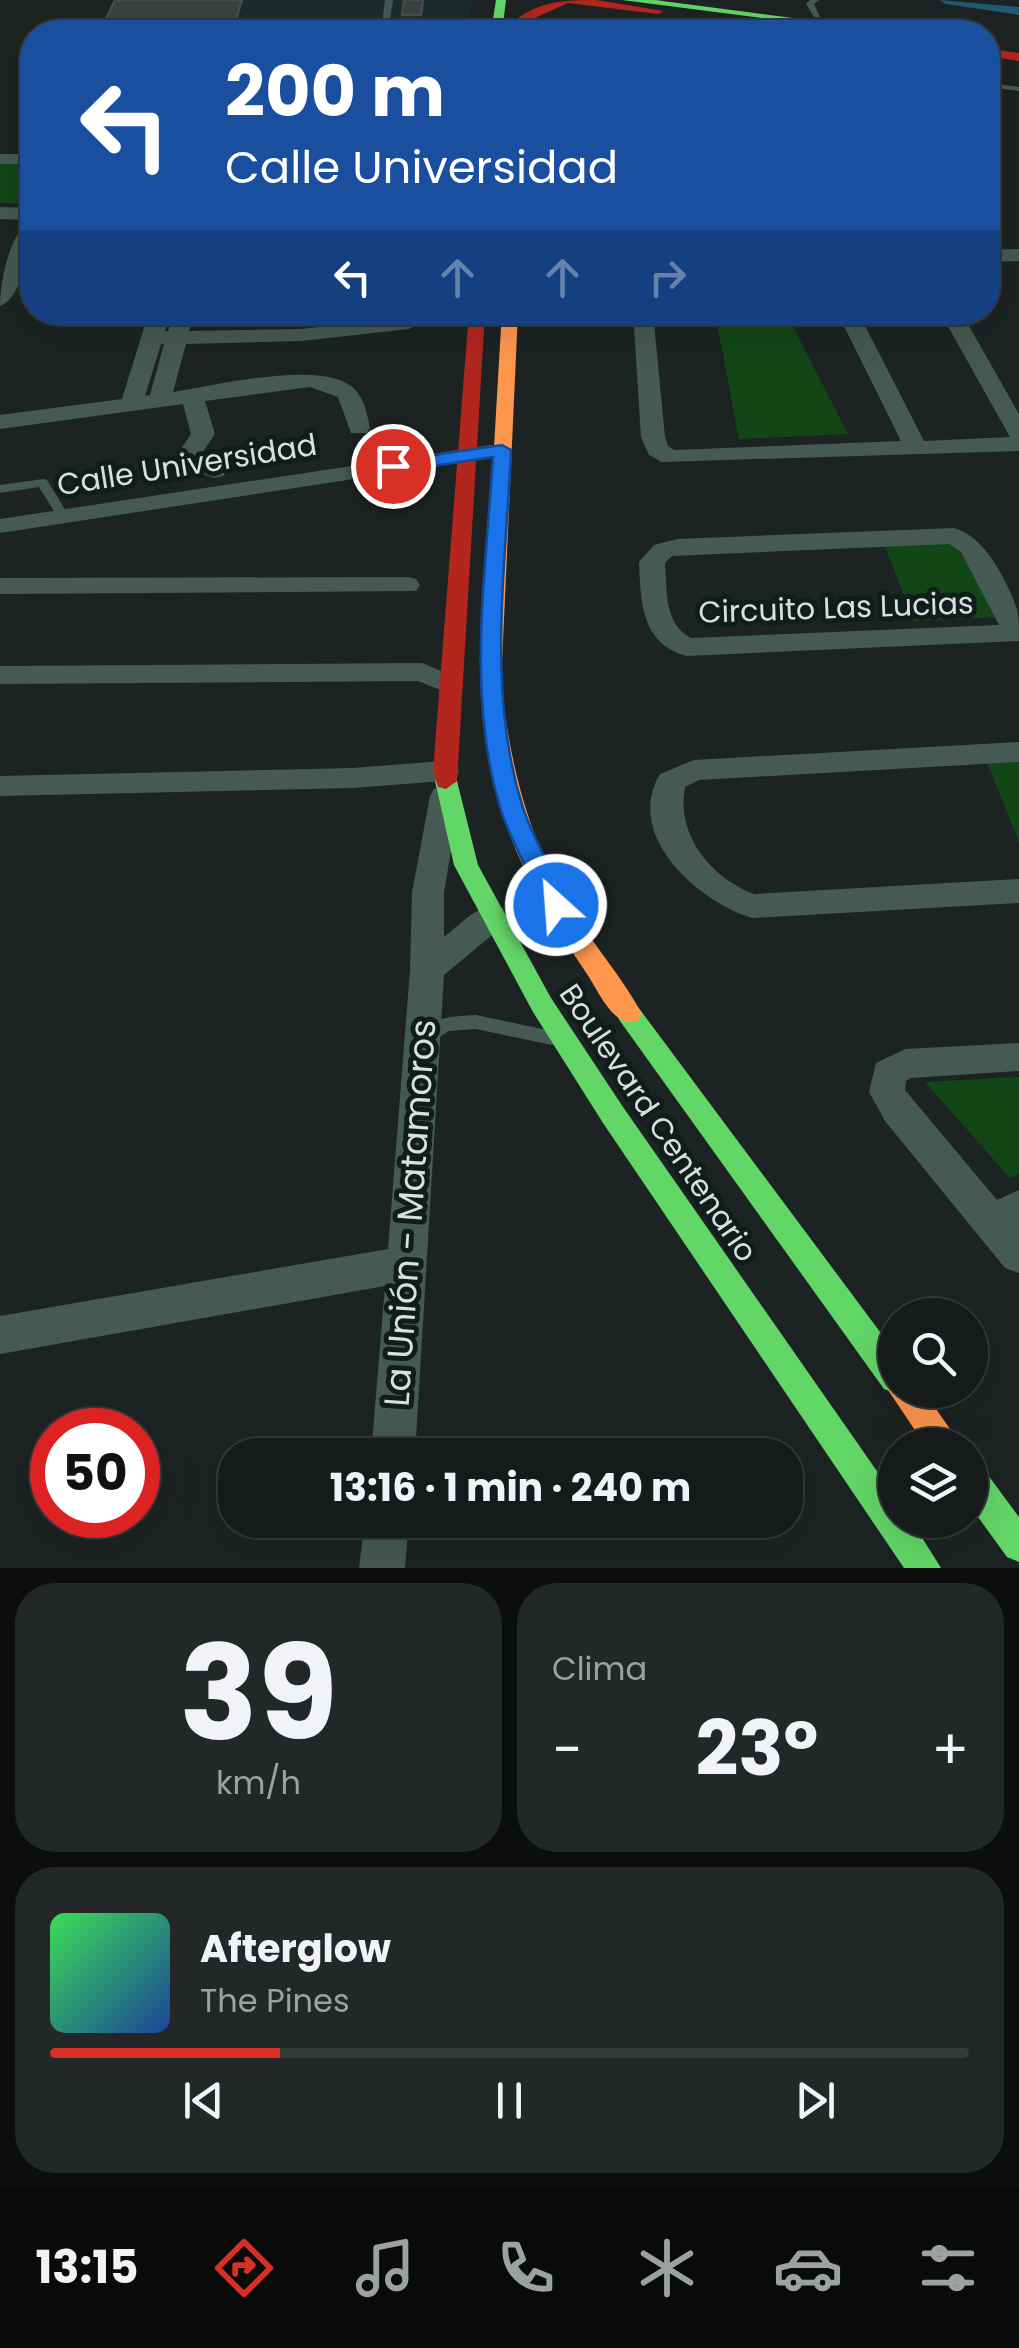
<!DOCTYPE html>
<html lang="es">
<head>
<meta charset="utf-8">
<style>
  body { margin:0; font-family:Poppins,sans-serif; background:#232727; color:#f1f3f6; height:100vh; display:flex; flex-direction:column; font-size:38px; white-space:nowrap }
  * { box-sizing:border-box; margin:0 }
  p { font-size:32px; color:#9ea1a2 }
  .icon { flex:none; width:55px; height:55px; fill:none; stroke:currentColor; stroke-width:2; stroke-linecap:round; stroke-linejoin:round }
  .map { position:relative; height:1568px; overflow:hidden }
  .drawer { display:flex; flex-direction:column; gap:15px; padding:15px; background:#0c0e0e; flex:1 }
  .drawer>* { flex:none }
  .banner { position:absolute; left:20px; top:20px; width:980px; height:305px; border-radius:40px; box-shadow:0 10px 40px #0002,0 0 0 2px #353839; background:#1a4fa0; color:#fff; overflow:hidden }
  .controls { position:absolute; left:878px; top:1298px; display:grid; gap:20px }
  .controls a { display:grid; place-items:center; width:110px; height:110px; border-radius:50%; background:#161a1a; box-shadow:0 10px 40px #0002,0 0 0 2px #353839; font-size:50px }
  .speed { position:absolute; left:30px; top:1408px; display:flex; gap:20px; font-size:50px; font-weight:700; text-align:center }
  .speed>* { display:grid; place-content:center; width:130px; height:130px; border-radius:50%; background:#161a1a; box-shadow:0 10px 40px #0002,0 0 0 2px #353839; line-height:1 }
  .speed .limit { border:15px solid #d22; background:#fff; color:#111 }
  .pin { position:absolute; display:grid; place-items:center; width:85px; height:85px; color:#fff; margin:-42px; border:5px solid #fff; border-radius:50%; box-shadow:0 2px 10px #0007 }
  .me { position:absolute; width:110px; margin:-55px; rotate:334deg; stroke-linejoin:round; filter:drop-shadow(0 0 8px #0008) }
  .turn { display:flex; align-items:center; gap:35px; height:210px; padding:0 40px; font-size:45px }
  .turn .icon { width:130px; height:130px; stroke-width:2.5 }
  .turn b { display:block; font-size:70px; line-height:85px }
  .lanes { display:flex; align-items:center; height:95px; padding:0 40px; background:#0003; justify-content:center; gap:50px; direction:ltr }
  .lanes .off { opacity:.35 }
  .big { font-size:75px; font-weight:700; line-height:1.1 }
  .drawer .card { flex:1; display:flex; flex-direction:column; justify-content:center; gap:15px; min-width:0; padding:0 35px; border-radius:40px; background:#232727 }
  .drawer .dial { align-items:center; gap:0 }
  .dial b { font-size:130px; line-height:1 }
  .song { display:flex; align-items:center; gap:30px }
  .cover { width:120px; height:120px; border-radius:15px; background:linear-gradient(135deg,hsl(130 70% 55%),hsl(220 70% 35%)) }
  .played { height:10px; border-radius:5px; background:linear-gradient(90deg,#d93025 25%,#353839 25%) }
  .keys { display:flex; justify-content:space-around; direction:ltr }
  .heat { display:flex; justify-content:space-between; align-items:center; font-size:55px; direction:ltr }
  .drawer .tiles { flex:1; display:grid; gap:15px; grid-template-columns:1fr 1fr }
  .card:last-child { grid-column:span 2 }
  .trip { position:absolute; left:218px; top:1438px; width:585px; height:100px; border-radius:40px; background:#161a1a; box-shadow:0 10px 40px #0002,0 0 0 2px #353839; font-weight:700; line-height:100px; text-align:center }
  .menu { display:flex; height:160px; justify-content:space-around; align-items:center; background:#090a0a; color:#9ea1a2 }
  .menu .icon { width:70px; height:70px }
  .menu .active { color:#d93025 }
  .menu b { font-size:45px; color:#f1f3f6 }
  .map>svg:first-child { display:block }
</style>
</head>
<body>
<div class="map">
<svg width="1019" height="1568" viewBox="0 0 1019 1568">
  <rect width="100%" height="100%" fill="#1d2323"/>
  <polygon fill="#1a2d2c" points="244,0 472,0 468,32 230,32"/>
  <g fill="#124617">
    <polygon points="0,162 32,162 32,204 0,203"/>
    <polygon points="715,313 786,313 848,434 739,439"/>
    <polygon points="949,541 956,545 1002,617 914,621 884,544"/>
    <polygon points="1019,759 1019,842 986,760"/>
    <polygon points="1019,1077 1019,1174 1010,1178 925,1082"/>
  </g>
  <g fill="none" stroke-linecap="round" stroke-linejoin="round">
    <polygon fill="#1f5b70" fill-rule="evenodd" points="939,0 1019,7 1019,15 946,4"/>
  </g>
  <g fill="#3b4040" stroke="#484d4e" stroke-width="2.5">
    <polygon points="115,0 242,0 232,32 100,32"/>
    <polygon points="404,0 423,0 421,15 402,15"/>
    <polygon points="444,19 449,28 418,28 419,31 404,32 395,29 400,22"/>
  </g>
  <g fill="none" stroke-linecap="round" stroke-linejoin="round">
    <g fill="#455a52" fill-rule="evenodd">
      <polygon points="385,0 393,0 388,32 381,32"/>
      <polygon points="810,0 819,0 814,4 820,17 814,17 806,4"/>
      <polygon points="988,83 1019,87 1019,91 988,87"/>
      <polygon points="43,479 47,480 69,516 67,519 59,519 39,487 0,493 0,485"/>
      <path d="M476,1015L552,1031L558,1033L561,1038L558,1043L552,1045L476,1029L449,1031L427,1045L421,1043L418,1038C435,1015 450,1017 476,1015Z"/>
    </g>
    <g fill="#455a52" fill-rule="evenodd">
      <polygon points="751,25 764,32 745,32 746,27"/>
      <rect x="0" y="154" width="32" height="10"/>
      <polygon points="0,207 32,208 32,220 0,219"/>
      <path d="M32,221C33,243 22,298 0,306C0,283 9,231 32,221Z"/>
      <polygon points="1019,249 1019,261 988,262 988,250"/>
      <path d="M149,312H170L165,331H168L174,312H194L189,331L301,329L409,317L419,323L409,329L301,341L186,344L173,392C214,386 317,360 351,386C364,396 367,413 370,428L367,433H351L338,397L310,387L205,401L215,434L200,456L227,471L223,476L215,478L184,468L176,456L191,434L183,404L0,429V415L122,399ZM161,344H164L150,395L145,396Z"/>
      <polygon points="633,312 653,312 665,437 668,446 674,450 901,441 837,312 858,312 924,441 1010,437 940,312 961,312 1019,414 1019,451 662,462 649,455 641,437"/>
      <polygon points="490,445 498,447 502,452 498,457 0,533 0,519"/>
      <path d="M954,528C985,536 1007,581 1017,609C1019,619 1019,631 1019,641L687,656C641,644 641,602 639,562L654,545L677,539ZM949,544L961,552L999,625L691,638C664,624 667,590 665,563L672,556Z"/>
      <polygon points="407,577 416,579 420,585 416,591 0,594 0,578"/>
      <polygon points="422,663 458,678 462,684 458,690 448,693 418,681 0,684 0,666"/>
      <path d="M1019,742V762L699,780L685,787C676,835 710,877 754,894L1019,879V903L752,918C699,902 623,836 660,774L694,760Z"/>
      <polygon points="444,761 455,764 459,771 455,778 444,781 352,788 0,796 0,776 352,768"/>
      <path d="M445,785L456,789L460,796L444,893V937C462,923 479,901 503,908L507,917L503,926L444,975L415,1455H371L385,1286L0,1354V1316L388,1249L410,970L412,893L430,796L434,789Z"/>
      <polygon points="1019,1043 1019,1071 911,1078 906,1081 905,1090 997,1200 1019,1190 1019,1273 1005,1268 885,1121 869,1092 876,1063 905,1049"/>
      <polygon points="365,1520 409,1520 405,1568 359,1568"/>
    </g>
    <g fill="#63d668" fill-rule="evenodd">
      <polygon points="496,0 506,0 502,32 491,32"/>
      <polygon points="622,0 655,0 901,32 871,32"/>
      <polygon points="446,773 457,781 478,865 551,998 623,1107 895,1497 895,1520 911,1520 941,1568 904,1568 603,1123 533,1012 454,865 435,781"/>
      <polygon points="629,1004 638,1007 895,1352 895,1390 903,1390 895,1393 884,1389 620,1021 616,1014 620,1007"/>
      <polygon points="970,1463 982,1467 1019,1517 1019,1562 1007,1557 970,1506"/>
    </g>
    <g fill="#ff974d" fill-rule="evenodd">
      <path d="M502,312H518L501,685C511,767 528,840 573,911C594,946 623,978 642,1014L638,1021C614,1029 599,992 587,974C552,922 518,867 500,806C474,721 482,636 488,549C493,470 497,391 502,312Z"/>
      <polygon points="895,1378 895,1390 923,1390 961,1445 925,1445 888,1390"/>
    </g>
    <g fill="#b3261e" fill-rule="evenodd">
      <path d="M596,0L664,11L658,14L568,3L524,23L514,21C539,1 566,0 596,0Z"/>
      <polygon points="861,18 941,29 947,32 920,32 857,23"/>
      <polygon points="988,49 1019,53 1019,61 988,56"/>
      <polygon points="469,312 485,312 457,781 446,789 438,787 433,771"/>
    </g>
  </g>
  <path fill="#1a73e8" stroke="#114b97" stroke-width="2.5" d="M502,445L511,450C506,568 486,693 523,808C534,841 554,873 569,905L565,912H548L544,905C530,873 510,840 500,807C466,694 486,573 493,457L393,472L384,466L393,461Z"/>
  <g text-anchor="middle" stroke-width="10" stroke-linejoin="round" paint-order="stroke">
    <g font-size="30" fill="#d9e1e0" stroke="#101d1b">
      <text transform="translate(187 465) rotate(-9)" y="10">Calle Universidad</text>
      <text transform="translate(836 608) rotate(-2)" y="10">Circuito Las Lucias</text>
      <text transform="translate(658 1123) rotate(56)" y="10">Boulevard Centenario</text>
    </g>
    <g font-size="35" fill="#d9e1e0" stroke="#101d1b">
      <text transform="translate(410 1213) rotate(-86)" y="12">La Unión - Matamoros</text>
    </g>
  </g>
</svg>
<div class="controls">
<a><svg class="icon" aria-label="search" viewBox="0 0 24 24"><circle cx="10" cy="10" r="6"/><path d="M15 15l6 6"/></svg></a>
<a><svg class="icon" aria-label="layers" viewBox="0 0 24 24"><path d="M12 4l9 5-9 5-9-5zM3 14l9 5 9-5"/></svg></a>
</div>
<div class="speed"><div class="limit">50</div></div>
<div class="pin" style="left:393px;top:466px;background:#d93025"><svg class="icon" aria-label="arrive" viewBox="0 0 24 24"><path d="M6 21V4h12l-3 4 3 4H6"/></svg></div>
<svg class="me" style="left:556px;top:905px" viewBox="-20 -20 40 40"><circle r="17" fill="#1a73e8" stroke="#fff" stroke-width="3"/><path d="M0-11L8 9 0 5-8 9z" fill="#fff"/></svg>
<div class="trip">13:16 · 1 min · 240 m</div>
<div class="banner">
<div class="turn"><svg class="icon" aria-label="left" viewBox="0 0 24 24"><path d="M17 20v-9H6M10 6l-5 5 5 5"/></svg><div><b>200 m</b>Calle Universidad</div></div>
<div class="lanes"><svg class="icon" aria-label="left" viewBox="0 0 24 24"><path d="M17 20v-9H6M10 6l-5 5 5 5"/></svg><svg class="icon off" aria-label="ahead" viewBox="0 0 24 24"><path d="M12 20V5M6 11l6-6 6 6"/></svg><svg class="icon off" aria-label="ahead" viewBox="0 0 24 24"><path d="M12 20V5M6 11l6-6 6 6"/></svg><svg class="icon off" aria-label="right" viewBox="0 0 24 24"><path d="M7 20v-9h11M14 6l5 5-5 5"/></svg></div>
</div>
</div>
<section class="drawer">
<div class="tiles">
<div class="card dial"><b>39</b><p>km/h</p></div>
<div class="card"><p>Clima</p>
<div class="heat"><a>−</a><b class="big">23°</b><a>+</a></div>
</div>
<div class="card">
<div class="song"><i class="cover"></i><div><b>Afterglow</b><p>The Pines</p></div></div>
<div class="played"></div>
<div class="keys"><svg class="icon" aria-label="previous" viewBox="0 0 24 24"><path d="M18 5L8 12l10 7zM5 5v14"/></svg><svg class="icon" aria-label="pause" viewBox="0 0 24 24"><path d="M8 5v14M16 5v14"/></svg><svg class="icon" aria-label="next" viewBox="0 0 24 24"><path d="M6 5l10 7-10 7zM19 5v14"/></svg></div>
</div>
</div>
</section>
<nav class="menu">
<b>13:15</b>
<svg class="icon active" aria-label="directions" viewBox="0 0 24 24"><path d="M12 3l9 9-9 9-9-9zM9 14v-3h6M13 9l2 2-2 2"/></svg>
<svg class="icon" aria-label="music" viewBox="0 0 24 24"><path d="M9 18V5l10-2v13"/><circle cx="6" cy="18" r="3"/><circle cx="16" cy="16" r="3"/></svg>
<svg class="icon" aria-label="phone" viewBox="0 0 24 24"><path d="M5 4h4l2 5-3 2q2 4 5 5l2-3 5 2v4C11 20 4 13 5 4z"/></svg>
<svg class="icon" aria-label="climate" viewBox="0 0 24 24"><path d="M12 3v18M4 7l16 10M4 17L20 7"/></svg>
<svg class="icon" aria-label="car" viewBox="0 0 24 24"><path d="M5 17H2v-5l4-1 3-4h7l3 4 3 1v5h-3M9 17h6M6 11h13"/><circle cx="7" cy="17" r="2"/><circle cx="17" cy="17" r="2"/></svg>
<svg class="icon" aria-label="filters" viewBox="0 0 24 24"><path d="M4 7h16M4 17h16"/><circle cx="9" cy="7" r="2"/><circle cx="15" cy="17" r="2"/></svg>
</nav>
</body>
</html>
